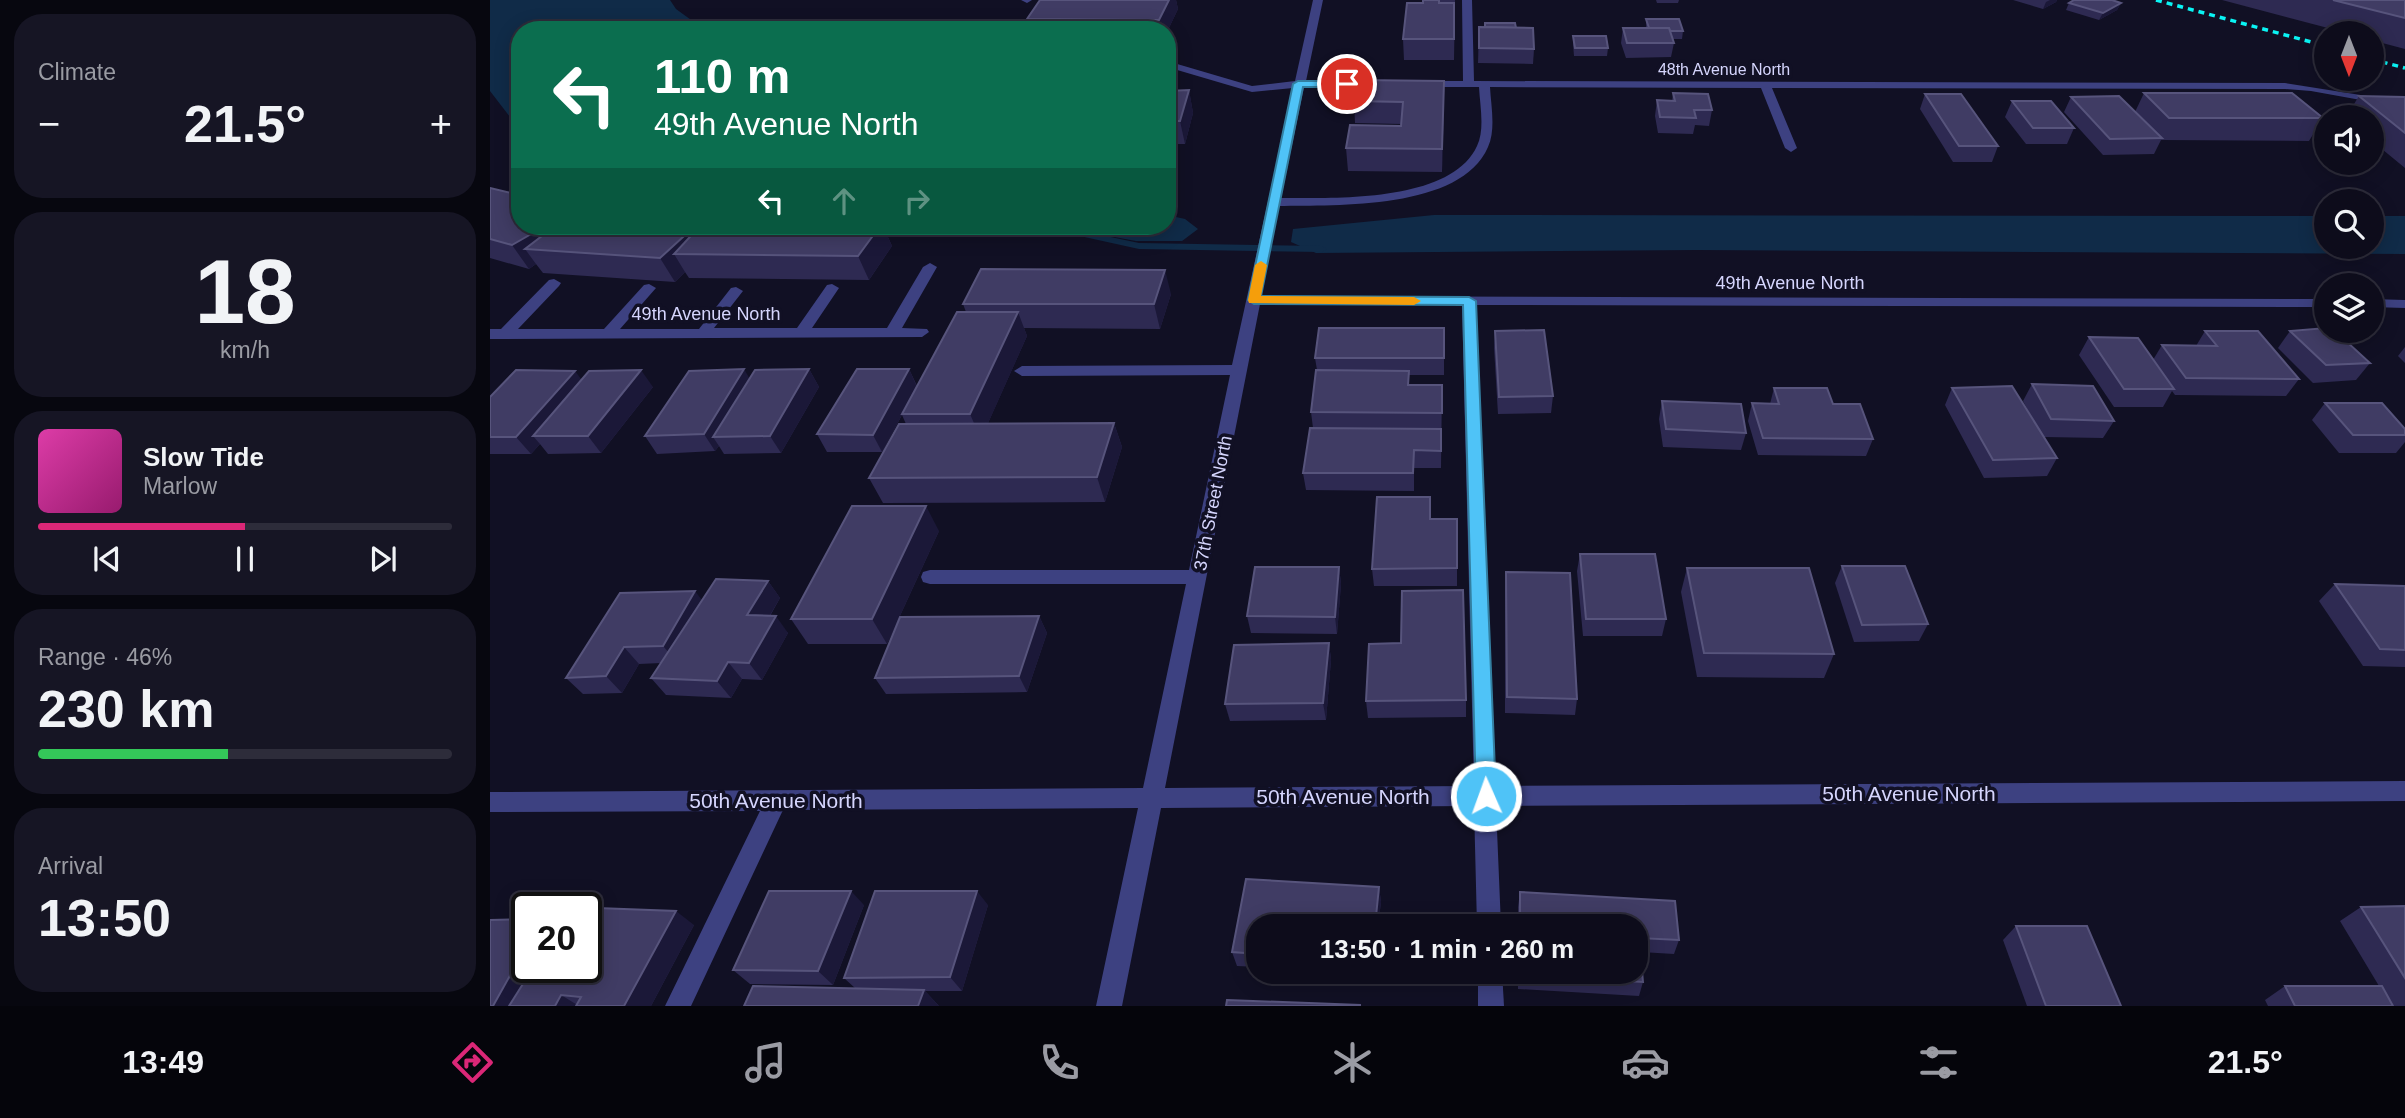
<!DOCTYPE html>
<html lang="en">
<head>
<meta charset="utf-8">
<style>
  body { margin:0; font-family:Helvetica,sans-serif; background:#161524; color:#f1f3f6; height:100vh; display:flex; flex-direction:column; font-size:26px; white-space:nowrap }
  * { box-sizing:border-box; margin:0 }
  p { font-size:23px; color:#9a9ba3 }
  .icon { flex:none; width:38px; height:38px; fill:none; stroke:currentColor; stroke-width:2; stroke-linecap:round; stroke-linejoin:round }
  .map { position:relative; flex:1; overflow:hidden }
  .panel { display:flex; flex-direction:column; gap:14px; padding:14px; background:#07070f; width:490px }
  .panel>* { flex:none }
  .guide { position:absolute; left:21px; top:21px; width:665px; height:214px; border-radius:28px; box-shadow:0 4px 18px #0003,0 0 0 2px #2d2c3a; background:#0b6e4f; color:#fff; overflow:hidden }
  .needle { width:46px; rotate:180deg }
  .fabs { position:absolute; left:1824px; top:21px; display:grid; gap:14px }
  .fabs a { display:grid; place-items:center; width:70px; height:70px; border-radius:50%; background:#0d0c1b; box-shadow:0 4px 18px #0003,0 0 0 2px #2d2c3a; font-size:35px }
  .speed { position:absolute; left:21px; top:892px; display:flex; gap:14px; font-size:35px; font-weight:700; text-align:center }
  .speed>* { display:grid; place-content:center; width:91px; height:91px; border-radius:50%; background:#0d0c1b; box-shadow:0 4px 18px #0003,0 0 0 2px #2d2c3a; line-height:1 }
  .speed .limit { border:4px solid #111; border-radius:10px; background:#fff; color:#111 }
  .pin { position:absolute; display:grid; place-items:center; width:60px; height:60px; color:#fff; margin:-30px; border:4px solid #fff; border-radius:50%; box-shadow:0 2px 7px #0007 }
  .me { position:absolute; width:77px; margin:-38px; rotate:358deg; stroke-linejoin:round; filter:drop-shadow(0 0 5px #0008) }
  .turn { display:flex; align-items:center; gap:24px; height:147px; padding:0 28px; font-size:32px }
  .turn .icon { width:91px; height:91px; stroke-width:2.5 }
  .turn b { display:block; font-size:49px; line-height:60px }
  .lanes { display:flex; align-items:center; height:66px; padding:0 28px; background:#0003; justify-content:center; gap:35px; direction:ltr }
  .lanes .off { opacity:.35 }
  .big { font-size:52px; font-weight:600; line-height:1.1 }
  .panel .tile { flex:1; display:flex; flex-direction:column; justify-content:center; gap:10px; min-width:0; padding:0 24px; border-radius:28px; background:#161524 }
  .panel .dial { align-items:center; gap:0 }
  .dial b { font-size:91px; line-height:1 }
  .song { display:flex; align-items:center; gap:21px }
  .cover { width:84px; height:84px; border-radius:10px; background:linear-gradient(135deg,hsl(320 70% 55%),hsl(320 70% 35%)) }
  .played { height:7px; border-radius:4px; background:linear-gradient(90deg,#db2777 50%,#2d2c3a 50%) }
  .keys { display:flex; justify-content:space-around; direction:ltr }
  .heat { display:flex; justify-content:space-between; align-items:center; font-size:38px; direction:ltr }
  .charge { height:10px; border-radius:5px; background:linear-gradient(90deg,#34c759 46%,#2d2c3a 0) }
  .trip { position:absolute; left:756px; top:914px; width:402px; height:70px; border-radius:28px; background:#0d0c1b; box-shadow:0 4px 18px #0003,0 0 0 2px #2d2c3a; font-weight:600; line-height:70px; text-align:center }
  .menu { display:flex; height:112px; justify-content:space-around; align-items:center; background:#05050b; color:#9a9ba3 }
  .menu .icon { width:49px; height:49px }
  .menu .selected { color:#db2777 }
  .menu b { font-size:32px; color:#f1f3f6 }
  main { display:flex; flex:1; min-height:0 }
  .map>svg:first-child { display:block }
</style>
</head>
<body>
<main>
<section class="panel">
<div class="tile"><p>Climate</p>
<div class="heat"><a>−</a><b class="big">21.5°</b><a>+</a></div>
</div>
<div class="tile dial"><b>18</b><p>km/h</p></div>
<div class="tile">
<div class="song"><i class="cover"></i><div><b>Slow Tide</b><p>Marlow</p></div></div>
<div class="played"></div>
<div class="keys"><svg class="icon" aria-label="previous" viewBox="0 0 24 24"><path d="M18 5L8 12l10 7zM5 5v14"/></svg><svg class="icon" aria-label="pause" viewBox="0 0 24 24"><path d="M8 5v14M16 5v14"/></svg><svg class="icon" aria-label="next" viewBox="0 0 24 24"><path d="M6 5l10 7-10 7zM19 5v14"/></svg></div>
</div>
<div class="tile"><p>Range · 46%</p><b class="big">230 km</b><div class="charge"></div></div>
<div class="tile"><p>Arrival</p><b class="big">13:50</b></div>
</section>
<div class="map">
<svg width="1915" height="1006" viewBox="0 0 1915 1006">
  <rect width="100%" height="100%" fill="#111024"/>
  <g fill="#102b48">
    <polygon points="0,0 180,0 186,9 215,30 30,30 30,130 0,91"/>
    <polygon points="677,215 695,219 708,229 692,241 646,241 592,231 535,226 677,226"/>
    <polygon points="944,215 1836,216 1836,247 1881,247 1881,216 1915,216 1915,254 1207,250 826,253 801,242 803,229"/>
  </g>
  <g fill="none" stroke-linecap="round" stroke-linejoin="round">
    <polygon fill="#102b48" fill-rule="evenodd" points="553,226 569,226 649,243 832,246 837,249 832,252 649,249 558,229"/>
    <g fill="#3d4181" fill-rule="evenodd">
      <polygon points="531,0 542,0 537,3"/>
      <path d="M823,0H833L816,81H890L895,84L890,87H814L791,198C843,198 961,203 987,146C995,129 990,106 989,87H932L927,84L932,81H973L972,0H982L984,81L1795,83L1915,102V108L1821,91L1795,89L1282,88L1307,148L1301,152L1295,148L1271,88L1000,87C1001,106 1006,129 998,147C971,210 847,205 789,206L771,296L1836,299V307L986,305L1006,786L1915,781V801L1006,806L1011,926H987L984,806L671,808L632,1006H606L648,808L293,810L201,1006H175L270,811L0,812V792L653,788L696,584H440L433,582L431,577L433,572L440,570H699L740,375L532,376L524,371L532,366L742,365L803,88L762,92L677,67V61L762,86L805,81ZM770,304L972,305L984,786L675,788Z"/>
      <polygon points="440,263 447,267 412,328 437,329 439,332 432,337 0,339 0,329 11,329 59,280 64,279 71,283 69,286 28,329 114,329 154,285 159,284 166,288 130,329 209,329 241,288 246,287 253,291 224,328 307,328 337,285 342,284 349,288 322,328 397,328 433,267"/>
      <polygon points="1881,299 1915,300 1915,308 1881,307"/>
      <polygon points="988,971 1012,971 1014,1006 988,1006"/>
    </g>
    <g stroke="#0af4f4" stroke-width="3.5" stroke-dasharray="6 5" stroke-linecap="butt">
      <polyline points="1666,0 1836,46"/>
      <polyline points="1881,59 1915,68"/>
    </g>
  </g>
  <g fill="#2e2a52">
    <polygon points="550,0 686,0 688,9 677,32 677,30 540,30 537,19"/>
    <polygon points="933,0 965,0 964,60 914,60 913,39 933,3"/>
    <polygon points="1166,0 1189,0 1188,3 1167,3"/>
    <polygon points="1523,0 1567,0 1566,2 1553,9"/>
    <polygon points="1732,0 1915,0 1915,49 1881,40 1881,33 1857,33"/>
    <polygon points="1579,3 1631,3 1627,10 1609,20 1576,10"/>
    <polygon points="1156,19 1193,31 1192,39 1182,39 1184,43 1181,57 1136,58 1131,43 1133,28 1156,28"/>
    <polygon points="989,27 1026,28 1044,49 1043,64 988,63"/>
    <polygon points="1083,36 1118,48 1117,56 1084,56 1083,44"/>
    <polygon points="699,90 703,113 695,144 677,144 677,91"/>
    <polygon points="1183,93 1222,110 1219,126 1205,125 1203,134 1168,133 1165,116 1167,100 1182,101"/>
    <polygon points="1654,93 1833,118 1819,141 1671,140 1664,154 1613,155 1574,112 1581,97 1645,112"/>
    <polygon points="1435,94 1508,146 1502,162 1463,162 1430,109"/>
    <polygon points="1869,96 1915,97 1915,168 1881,140 1881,117 1856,117"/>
    <polygon points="864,101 954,103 952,172 858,171 856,148 911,126 911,124 865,123"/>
    <polygon points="1522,101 1584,128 1577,144 1536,144 1515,117"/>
    <polygon points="0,188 30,226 393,226 402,246 379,280 199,278 195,272 185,282 53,273 46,264 39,269 0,258"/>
    <polygon points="681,294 670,329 534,328 537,336 498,423 624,423 632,447 615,502 393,503 379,478 416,424 412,415 392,452 337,452 327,434 419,369 427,386 476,312 473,304"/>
    <polygon points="954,328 954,375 919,375 919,385 952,385 951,468 924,468 924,491 816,490 813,473 823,428 821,412 827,370 825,358"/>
    <polygon points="1005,331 1063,396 1061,413 1008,414 1004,348"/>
    <polygon points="1715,331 1809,379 1796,396 1685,395 1682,391 1673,407 1624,407 1589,355 1599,337 1663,360 1672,345 1706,346"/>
    <polygon points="1800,331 1880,363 1866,380 1823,383 1788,348"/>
    <polygon points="1915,347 1915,363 1908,356"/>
    <polygon points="319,369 329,387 291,453 234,454 229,446 225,451 167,454 155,436 260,379"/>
    <polygon points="92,380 163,387 111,453 58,454 50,444 41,454 0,454 0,397"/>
    <polygon points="1542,384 1624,421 1613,438 1554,437 1567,458 1557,476 1494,478 1455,405 1462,388 1541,416 1533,401"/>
    <polygon points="1284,388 1343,404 1383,439 1376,456 1268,455 1258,421 1262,403 1280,404"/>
    <polygon points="1172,401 1256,433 1251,450 1173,447 1169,419"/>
    <polygon points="1835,403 1915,429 1915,442 1906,453 1849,453 1822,420"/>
    <polygon points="940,519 967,519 967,586 884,586 882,569"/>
    <polygon points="449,531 397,644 318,644 301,619"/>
    <polygon points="1090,554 1176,619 1172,636 1093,636 1087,571"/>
    <polygon points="1352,566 1438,624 1429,641 1364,642 1345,583"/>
    <polygon points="849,567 851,584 847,634 761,633 757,616"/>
    <polygon points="1197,568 1344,654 1334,678 1207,677 1191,592"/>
    <polygon points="1016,572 1087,699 1085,715 1015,713 1015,589"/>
    <polygon points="278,581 290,598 280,616 298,633 272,680 252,679 241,698 176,695 161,678 171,663 149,664 132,693 93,694 76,678 212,600"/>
    <polygon points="1845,584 1915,586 1915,667 1873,666 1829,601"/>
    <polygon points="549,616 557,633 537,692 396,694 385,678"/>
    <polygon points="839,643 841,660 836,720 740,721 735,704"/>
    <polygon points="976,700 976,717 878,718 876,701"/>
    <polygon points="756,879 889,887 891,902 888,926 768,926 768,967 747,966 742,952"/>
    <polygon points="1030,892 1185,901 1189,940 1184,954 1151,952 1153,982 1149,996 1028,989 1028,971 1146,971 1146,926 1028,926 1028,907"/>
    <polygon points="374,905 343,985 260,984 243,970"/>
    <polygon points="498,905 472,991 435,991 449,1006 365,988 354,978"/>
    <polygon points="1915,906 1915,1006 1778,1006 1775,1000 1795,986 1889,986 1850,921 1871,907"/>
    <polygon points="204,925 161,1006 0,1006 37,968"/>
    <polygon points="1526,926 1631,1006 1537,1006 1513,940"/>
    <polygon points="835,971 884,971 883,974"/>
  </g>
  <g fill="#1b1838">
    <polygon points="679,0 686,0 688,9 677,32 677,30 671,30 669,20"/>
    <polygon points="1560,0 1567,0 1566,2 1553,9 1556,2"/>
    <polygon points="1631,3 1627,10 1609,20 1613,13"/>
    <polygon points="954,81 954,103 952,172 952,149"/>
    <polygon points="699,90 703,113 695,144 690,121"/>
    <polygon points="55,226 96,226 35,249 46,264 39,269 22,245"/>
    <polygon points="205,226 215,226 184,254 195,272 185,282 170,258"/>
    <polygon points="390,226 393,226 402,246 379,280 368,256"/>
    <polygon points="675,270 681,294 670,329 664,304"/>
    <polygon points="528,312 537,336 491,439 480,414"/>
    <polygon points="254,369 264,386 223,437 229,446 225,451 214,434"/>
    <polygon points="319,369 329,387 291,453 280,436"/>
    <polygon points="419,369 427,387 392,452 383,435"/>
    <polygon points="151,370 163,387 111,453 98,436"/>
    <polygon points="85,371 98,388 43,436 50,444 41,454 26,437"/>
    <polygon points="624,423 632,447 615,502 607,477"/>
    <polygon points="436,506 449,531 397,644 382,619"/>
    <polygon points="849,567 851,584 847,634 845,617"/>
    <polygon points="278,581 290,598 270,632 257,615"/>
    <polygon points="205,591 218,608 188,663 173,646"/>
    <polygon points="286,616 298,633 272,680 259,663"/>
    <polygon points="549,616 557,633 537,692 529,676"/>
    <polygon points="839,643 841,660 836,720 833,703"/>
    <polygon points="134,647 149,664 132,693 116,676"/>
    <polygon points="238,662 252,679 241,698 227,681"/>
    <polygon points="889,887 891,902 888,926 885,926"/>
    <polygon points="361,891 374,905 343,985 328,971"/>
    <polygon points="487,891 498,905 472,991 460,977"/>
    <polygon points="186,911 204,925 161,1006 134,1006"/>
    <polygon points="37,945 37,968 54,968 33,1006 3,1006"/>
    <polygon points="434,990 449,1006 428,1006"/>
    <polygon points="71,995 89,1006 65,1006"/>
  </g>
  <g fill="#403c64" stroke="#57547c" stroke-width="2">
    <polygon points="550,0 679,0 669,20 537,19"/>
    <polygon points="933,0 949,0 949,3 964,3 964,39 913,39 917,3 933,3"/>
    <polygon points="1584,0 1622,0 1631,3 1613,13 1579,3"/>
    <polygon points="1843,0 1915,0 1915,18"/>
    <polygon points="1156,19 1189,19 1193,31 1180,31 1179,28 1159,28"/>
    <polygon points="995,23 1025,23 1026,28 995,27"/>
    <polygon points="989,27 1043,28 1044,49 989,48"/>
    <polygon points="1133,28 1179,28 1184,43 1137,43"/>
    <polygon points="1083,36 1116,36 1118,48 1085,48"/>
    <polygon points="867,80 954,81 952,149 856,148 860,125 911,126 913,102 864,101"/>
    <polygon points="699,90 690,121 677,121 677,91"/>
    <polygon points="1183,93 1218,94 1222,110 1204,110 1206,118 1170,117 1167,100 1185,101"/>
    <polygon points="1654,93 1802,93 1833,118 1679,118"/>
    <polygon points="1435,94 1471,94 1508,146 1469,146"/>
    <polygon points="1629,96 1672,138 1620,139 1581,97"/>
    <polygon points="1869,96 1915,97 1915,133"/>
    <polygon points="1522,101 1561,101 1584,128 1543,128"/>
    <polygon points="0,188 30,195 30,226 55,226 22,245 0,239"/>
    <polygon points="65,226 205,226 170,258 35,249"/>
    <polygon points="210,226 390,226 368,256 184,254"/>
    <polygon points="491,269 675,270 664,304 473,304"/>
    <polygon points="467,312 528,312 480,414 412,414"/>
    <polygon points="829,328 954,328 954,358 825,358"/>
    <polygon points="1836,328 1836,331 1845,331 1880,363 1836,365 1800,331"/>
    <polygon points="1054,330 1063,396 1009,397 1005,331"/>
    <polygon points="1715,331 1768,331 1809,379 1696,378 1672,345 1727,346"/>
    <polygon points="1599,337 1648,338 1684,389 1634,389"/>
    <polygon points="254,369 214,434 155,436 199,371"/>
    <polygon points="319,369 280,436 223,437 265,370"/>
    <polygon points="367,369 419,369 383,435 327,434"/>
    <polygon points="26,370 85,371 26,437 0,437 0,397"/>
    <polygon points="151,370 98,436 43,436 99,371"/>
    <polygon points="826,370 919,371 918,385 952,385 952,413 821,412"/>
    <polygon points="1542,384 1603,386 1624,421 1561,419"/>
    <polygon points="1522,386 1567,458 1503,460 1462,388"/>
    <polygon points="1284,388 1337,388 1343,404 1370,404 1383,439 1273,438 1262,403 1289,404"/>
    <polygon points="1172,401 1251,404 1256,433 1176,429"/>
    <polygon points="1835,403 1892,403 1915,429 1915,435 1863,435"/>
    <polygon points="624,423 607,477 379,478 409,424"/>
    <polygon points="820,428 951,429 951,451 924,450 923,473 813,473"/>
    <polygon points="887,497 940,497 940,519 967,519 967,568 882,569"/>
    <polygon points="362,506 436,506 382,619 301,619"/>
    <polygon points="1090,554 1165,554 1176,619 1096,619"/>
    <polygon points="1352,566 1415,566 1438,624 1372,625"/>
    <polygon points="765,567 849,567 845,617 757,616"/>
    <polygon points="1197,568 1319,568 1344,654 1214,653"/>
    <polygon points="1016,572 1080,573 1087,699 1017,697"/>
    <polygon points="226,579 278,581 257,615 286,616 259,663 238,662 227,681 161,678"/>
    <polygon points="1845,584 1915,586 1915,650 1890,649"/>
    <polygon points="973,590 976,700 876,701 879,644 911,643 912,591"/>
    <polygon points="205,591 173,646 134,647 116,676 76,678 130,593"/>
    <polygon points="549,616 529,676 385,678 410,617"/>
    <polygon points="839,643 833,703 735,704 744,645"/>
    <polygon points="756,879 889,887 885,926 768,926 768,954 742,952"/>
    <polygon points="279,891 361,891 328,971 243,970"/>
    <polygon points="385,891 487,891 460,977 354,978"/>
    <polygon points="1030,892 1185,901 1189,940 1149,938 1153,982 1030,975 1030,971 1146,971 1146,926 1030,926"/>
    <polygon points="1915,906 1915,978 1871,907"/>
    <polygon points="80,907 186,911 134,1006 86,1006 91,997 71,995 65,1006 19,1006 43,968 96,968 96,908 79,908"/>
    <polygon points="37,919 37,945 3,1006 0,1006 0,920"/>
    <polygon points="1526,926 1597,926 1631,1006 1556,1006"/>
    <polygon points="263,986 434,990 428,1006 254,1006"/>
    <polygon points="1795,986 1892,986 1903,1006 1805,1006"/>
    <polygon points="737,1000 870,1005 870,1006 736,1006"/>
  </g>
  <polygon fill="#4fc3f7" stroke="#337fa1" stroke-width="2" points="808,81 857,81 862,84 857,87 813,87 771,296 979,297 986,301 1006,796 1003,803 996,805 989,803 986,796 973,305 764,304 758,300 803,84"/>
  <polygon fill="#f59e0b" points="771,261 777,265 771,296 924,297 931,301 924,305 759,303 758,300 765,265"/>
  <g text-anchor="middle" stroke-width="7" stroke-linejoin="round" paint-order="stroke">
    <g font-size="16" fill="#d5d5fd" stroke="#111024">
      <text x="1234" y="75">48th Avenue North</text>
    </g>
    <g font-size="18" fill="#d5d5fd" stroke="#111024">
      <text x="1300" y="289">49th Avenue North</text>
      <text x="216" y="320">49th Avenue North</text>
      <text transform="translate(723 503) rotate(-79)" y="6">37th Street North</text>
    </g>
    <g font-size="21" fill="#d5d5fd" stroke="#111024">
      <text x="1419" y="801">50th Avenue North</text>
      <text x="853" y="804">50th Avenue North</text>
      <text x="286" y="808">50th Avenue North</text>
    </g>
  </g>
</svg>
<div class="fabs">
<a><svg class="needle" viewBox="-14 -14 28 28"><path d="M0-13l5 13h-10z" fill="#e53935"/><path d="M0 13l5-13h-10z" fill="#9a9ba3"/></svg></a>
<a><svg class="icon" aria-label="sound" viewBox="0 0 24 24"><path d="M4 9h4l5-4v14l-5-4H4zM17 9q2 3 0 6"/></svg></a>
<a><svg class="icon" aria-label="search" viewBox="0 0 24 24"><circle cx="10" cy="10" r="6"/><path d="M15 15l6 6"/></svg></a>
<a><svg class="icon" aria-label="layers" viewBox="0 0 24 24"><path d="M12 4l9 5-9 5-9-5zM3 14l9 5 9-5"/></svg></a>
</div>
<div class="speed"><div class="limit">20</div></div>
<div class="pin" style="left:857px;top:84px;background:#d93025"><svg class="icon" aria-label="arrive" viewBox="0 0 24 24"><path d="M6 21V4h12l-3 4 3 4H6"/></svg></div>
<svg class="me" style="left:996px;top:796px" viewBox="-20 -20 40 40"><circle r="17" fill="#4fc3f7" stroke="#fff" stroke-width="3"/><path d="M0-11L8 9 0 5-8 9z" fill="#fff"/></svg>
<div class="trip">13:50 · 1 min · 260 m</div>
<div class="guide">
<div class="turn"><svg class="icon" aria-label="left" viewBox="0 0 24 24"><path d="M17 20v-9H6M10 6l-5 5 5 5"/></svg><div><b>110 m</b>49th Avenue North</div></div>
<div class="lanes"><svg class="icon" aria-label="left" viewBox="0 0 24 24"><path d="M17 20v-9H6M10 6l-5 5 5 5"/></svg><svg class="icon off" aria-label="ahead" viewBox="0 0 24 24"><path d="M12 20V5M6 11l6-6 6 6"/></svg><svg class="icon off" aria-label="right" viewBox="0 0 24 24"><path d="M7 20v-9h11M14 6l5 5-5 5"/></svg></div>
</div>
</div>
</main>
<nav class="menu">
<b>13:49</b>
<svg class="icon selected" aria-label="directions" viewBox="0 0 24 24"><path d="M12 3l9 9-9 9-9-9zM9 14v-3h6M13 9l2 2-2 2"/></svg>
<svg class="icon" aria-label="music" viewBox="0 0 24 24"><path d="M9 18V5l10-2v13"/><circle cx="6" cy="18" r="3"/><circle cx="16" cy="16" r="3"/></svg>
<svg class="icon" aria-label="phone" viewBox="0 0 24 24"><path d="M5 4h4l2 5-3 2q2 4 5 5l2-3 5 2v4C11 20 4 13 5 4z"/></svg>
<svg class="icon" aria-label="climate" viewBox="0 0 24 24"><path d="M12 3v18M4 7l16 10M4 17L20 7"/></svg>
<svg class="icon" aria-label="car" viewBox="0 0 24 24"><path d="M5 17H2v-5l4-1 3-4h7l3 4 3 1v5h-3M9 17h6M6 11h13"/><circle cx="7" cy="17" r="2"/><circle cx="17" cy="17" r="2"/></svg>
<svg class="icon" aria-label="filters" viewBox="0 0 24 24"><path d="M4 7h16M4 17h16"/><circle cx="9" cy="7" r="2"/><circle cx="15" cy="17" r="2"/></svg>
<b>21.5°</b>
</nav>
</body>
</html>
